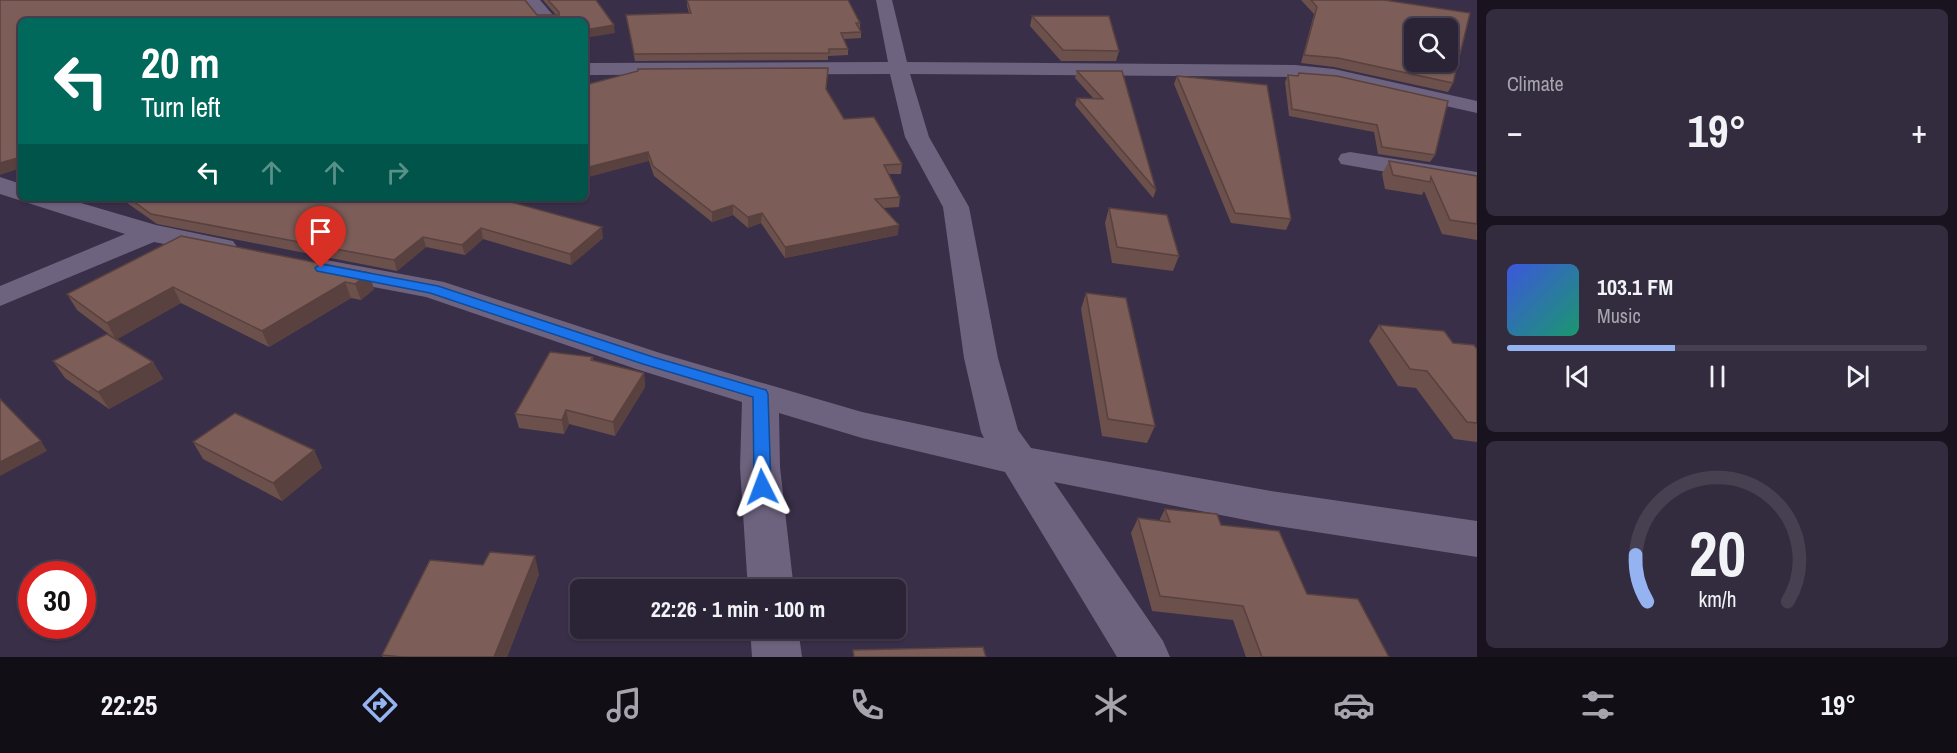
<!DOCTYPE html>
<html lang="en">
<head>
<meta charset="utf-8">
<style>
  body { margin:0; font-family:"Archivo Narrow",sans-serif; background:#332b3e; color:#f1f3f6; height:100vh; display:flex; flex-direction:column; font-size:22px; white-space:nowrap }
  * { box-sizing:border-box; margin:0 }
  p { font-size:20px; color:#a6a4ad }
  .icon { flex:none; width:33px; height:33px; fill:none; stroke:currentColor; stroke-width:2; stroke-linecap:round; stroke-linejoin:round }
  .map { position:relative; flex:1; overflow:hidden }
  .drawer { display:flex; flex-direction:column; gap:9px; padding:9px; background:#18131e; width:480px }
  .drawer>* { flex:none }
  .hud { position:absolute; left:18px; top:18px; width:570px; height:183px; border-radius:9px; box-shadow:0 2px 4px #0004,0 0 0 2px #474051; background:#00695c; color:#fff; overflow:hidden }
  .controls { position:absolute; left:1404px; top:18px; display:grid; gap:12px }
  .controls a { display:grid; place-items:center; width:54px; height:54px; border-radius:9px; background:#2b2336; box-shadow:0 2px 4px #0004,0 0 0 2px #474051; font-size:30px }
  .speed { position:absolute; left:18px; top:561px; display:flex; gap:12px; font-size:30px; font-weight:700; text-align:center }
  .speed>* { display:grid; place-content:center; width:78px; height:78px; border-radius:50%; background:#2b2336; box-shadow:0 2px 4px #0004,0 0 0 2px #474051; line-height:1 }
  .speed .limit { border:9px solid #d22; background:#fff; color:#111 }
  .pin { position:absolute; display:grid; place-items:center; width:51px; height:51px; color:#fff; margin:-62px -26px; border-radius:50% 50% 50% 0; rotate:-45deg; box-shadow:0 0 6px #0007 }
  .pin .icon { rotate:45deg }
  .me { position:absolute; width:66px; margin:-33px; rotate:357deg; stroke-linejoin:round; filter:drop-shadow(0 0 4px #0008) }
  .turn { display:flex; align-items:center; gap:21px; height:126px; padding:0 24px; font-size:27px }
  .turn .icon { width:78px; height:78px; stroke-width:2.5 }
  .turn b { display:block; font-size:42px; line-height:51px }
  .lanes { display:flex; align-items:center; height:57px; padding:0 24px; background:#0003; justify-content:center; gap:30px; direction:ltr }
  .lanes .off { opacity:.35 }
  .big { font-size:45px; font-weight:700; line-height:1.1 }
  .drawer .card { flex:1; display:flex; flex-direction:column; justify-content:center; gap:9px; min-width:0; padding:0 21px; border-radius:9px; background:#332b3e }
  .drawer .dial { align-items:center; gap:0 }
  .dial svg { height:156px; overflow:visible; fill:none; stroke:#474051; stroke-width:7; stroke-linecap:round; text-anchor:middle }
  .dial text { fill:#f1f3f6; stroke:none }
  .song { display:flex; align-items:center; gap:18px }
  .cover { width:72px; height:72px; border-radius:9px; background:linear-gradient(135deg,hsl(230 70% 55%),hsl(160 70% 35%)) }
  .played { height:6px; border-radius:3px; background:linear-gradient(90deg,#95b2f1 40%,#474051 40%) }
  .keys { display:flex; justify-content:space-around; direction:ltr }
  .heat { display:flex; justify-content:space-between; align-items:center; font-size:33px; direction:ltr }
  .trip { position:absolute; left:570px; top:579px; width:336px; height:60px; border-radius:9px; background:#2b2336; box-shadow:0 2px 4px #0004,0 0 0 2px #474051; font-weight:700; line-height:60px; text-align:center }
  .tab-bar { display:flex; height:96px; justify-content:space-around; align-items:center; background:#110e16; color:#a6a4ad }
  .tab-bar .icon { width:42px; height:42px }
  .tab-bar .selected { color:#95b2f1 }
  .tab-bar b { font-size:27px; color:#f1f3f6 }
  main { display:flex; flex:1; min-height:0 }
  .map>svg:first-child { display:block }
</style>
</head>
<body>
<main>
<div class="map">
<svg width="1477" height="657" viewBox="0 0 1477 657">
  <rect width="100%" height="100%" fill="#392f48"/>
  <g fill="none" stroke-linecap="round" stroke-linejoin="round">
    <g fill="#6e637f" fill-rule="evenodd">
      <polygon points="523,0 540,0 558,21 540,21"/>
      <polygon points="876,0 892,0 907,62 1295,65 1334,69 1477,101 1477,113 1334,81 1295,77 910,74 929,137 969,207 998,358 1018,430 1031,448 1271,491 1477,521 1477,557 1271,525 1054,482 1163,641 1170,657 1117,657 1005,472 862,438 779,413 780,467 794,590 748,590 740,467 742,402 636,369 426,297 326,278 315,275 311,269 315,263 326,260 444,282 660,353 862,412 984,438 981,432 964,358 943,207 905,137 890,74 585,75 585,63 888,62"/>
      <polygon points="1350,152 1477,172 1477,188 1341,164 1338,159 1341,154"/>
      <polygon points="0,177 21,184 21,198 64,198 156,225 233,241 237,247 233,253 223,256 154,242 0,306 0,286 125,234 0,194"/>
      <polygon points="750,628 798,628 802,657 752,657"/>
    </g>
  </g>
  <g fill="#6c504c">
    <polygon points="0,0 556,15 543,0 596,0 615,33 21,21"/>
    <polygon points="687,0 860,23 860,29 861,32 861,38 844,39 848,49 848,55 828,56 828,60 635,61 626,15 689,13 687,6"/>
    <polygon points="1301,0 1384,0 1453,83 1448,92 1334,67 1301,63 1314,14"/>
    <polygon points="1032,16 1119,51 1116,61 1061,61 1030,26"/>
    <polygon points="1077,71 1122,71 1156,190 1153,198 1075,105 1077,98 1094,99 1075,78"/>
    <polygon points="1299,73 1435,155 1430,162 1378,154 1374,132 1289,116 1285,82 1288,75 1298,76"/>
    <polygon points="1177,76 1291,219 1286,230 1231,223 1174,84"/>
    <polygon points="585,85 826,89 844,119 902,164 901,174 889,174 900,197 899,207 883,208 898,235 785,258 761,223 748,228 733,215 712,222 654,176 649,161"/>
    <polygon points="1389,161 1477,176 1477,240 1442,234 1424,191 1422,195 1385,189 1382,174"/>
    <polygon points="120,198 506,198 501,199 603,238 571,265 483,239 465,255 426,247 397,271 157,224"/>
    <polygon points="1109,208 1179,256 1173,271 1112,263 1105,223"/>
    <polygon points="181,236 374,289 361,300 351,298 269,347 181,303 117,339 153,362 163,379 109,409 65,378 53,361 114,338 77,310 67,294"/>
    <polygon points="1086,293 1155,426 1147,443 1102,436 1081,309"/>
    <polygon points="1379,325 1477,349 1477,442 1454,439 1416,388 1398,386 1369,341"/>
    <polygon points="593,357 593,360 644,373 645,387 615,436 569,424 564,434 519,428 515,414"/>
    <polygon points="193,442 314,450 322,468 282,501 203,459"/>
    <polygon points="1165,509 1221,525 1307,594 1389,657 1246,657 1233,620 1152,611 1131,533 1138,518 1159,521"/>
    <polygon points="539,574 507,657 383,657 382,655"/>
  </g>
  <g fill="#58413e">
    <polygon points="614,25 615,33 585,38 585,30"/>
    <polygon points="648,152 649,161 585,178 585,168"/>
    <polygon points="21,157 21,168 0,175 0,163"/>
    <polygon points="733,205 733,215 712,222 712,212"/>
    <polygon points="762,213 761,223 748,228 748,217"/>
    <polygon points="899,225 898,235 785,258 785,247"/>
    <polygon points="602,227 603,238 571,265 570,254"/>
    <polygon points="481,228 483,239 465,255 462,245"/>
    <polygon points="423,237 426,247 397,271 394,260"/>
    <polygon points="369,273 374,289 361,300 355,284"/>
    <polygon points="345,282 351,298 269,347 262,331"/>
    <polygon points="173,287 181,303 116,340 107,323"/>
    <polygon points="153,362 163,379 109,409 98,392"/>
    <polygon points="644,373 645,387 615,436 613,422"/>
    <polygon points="566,410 569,424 564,434 562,420"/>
    <polygon points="41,441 47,451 0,476 0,462"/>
    <polygon points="314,450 322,468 282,501 273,483"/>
    <polygon points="535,556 539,574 507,657 494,657"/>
  </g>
  <g fill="#7d5d58" stroke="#58413e" stroke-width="1.5" fill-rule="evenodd">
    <polygon points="0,0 525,0 537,15 559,15 559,12 548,0 596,0 614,25 585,30 585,21 21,21 21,157 0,163"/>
    <polygon points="687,0 848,0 860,23 856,23 861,32 841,33 848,49 829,49 829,53 634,54 626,15 691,13"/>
    <path d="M1311,0H1384L1470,13L1453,83L1338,58L1304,55L1317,7ZM1414,28H1448V62H1414Z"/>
    <polygon points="1032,16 1109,16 1119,51 1063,50"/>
    <polygon points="828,68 826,89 844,119 874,117 902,164 884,165 900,197 875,199 899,225 785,247 762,213 748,217 733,205 712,212 653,166 648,152 585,168 585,85 638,71 638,69"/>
    <polygon points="1077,71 1122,71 1156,190 1077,98 1103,99"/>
    <polygon points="1299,73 1337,76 1448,101 1435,155 1382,147 1377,125 1292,109 1288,75 1298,76"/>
    <polygon points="1177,76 1267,85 1291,219 1235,213"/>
    <polygon points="1389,161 1477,176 1477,224 1450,220 1431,177 1430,182 1393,175"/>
    <polygon points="129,198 496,198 602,227 570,254 481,228 462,245 423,237 394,260 151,214"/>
    <polygon points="1109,208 1167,215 1179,256 1117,247"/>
    <polygon points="181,236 369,273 355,284 345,282 262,331 173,287 107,323 67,294"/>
    <polygon points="1086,293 1126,298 1155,426 1108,419"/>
    <polygon points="1379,325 1444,331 1453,343 1474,345 1477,349 1477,423 1467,422 1427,371 1410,369"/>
    <polygon points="107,334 153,362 98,392 53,361"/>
    <polygon points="550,352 593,357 591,360 644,373 613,422 566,410 562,420 515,414"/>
    <polygon points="0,399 41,441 0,462"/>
    <polygon points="235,413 314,450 273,483 193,442"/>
    <polygon points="1165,509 1217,514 1221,525 1279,531 1307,594 1358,599 1389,657 1262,657 1243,606 1160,596 1138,518 1170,522"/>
    <polygon points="490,552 535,556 494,657 402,657 382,655 430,560 483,565"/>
    <polygon points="983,647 986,657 854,657 853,650"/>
  </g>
  <polygon fill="#1a73e8" stroke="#114b97" stroke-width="1.5" points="321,264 438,286 653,357 766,390 768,394 771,487 768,492 762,494 756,492 754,487 753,397 643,364 430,293 317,271 315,268"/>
</svg>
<div class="controls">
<a><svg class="icon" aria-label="search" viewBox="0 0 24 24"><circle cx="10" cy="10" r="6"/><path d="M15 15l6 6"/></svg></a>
</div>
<div class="speed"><div class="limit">30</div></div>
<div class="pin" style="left:321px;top:268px;background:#d93025"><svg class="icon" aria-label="arrive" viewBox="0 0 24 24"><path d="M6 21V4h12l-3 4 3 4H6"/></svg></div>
<svg class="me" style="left:762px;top:487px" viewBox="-20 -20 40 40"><path d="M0-17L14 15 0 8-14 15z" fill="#1a73e8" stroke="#fff" stroke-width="4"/></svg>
<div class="trip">22:26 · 1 min · 100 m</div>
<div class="hud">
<div class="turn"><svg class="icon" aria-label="left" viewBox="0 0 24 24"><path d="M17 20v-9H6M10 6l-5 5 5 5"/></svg><div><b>20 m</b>Turn left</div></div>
<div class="lanes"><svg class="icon" aria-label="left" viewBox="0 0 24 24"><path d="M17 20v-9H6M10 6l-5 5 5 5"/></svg><svg class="icon off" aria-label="ahead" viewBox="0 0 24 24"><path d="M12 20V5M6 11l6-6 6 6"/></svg><svg class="icon off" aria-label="ahead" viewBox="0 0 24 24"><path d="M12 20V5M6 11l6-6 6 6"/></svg><svg class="icon off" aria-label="right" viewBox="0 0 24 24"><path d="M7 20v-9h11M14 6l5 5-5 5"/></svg></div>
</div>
</div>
<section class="drawer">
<div class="card"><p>Climate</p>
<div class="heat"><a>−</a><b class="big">19°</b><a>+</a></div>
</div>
<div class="card">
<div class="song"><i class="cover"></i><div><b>103.1 FM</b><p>Music</p></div></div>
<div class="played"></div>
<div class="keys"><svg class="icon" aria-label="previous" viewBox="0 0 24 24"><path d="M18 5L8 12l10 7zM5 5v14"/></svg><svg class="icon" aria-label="pause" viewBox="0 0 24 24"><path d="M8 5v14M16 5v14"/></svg><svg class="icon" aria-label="next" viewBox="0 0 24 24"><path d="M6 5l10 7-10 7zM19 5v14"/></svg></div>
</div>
<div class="card dial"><svg viewBox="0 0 100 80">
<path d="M14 69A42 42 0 1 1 86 69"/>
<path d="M14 69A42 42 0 0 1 8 45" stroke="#95b2f1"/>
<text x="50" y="56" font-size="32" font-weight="700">20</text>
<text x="50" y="72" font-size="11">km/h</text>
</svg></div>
</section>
</main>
<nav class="tab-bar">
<b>22:25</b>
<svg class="icon selected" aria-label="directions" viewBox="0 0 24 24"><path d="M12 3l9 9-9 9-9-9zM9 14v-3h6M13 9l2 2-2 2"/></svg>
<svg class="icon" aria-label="music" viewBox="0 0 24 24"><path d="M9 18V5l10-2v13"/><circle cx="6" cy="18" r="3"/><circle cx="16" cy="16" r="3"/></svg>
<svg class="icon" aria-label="phone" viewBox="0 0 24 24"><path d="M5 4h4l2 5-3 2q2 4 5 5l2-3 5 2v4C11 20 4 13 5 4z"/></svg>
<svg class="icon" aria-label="climate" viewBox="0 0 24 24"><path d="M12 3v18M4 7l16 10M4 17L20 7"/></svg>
<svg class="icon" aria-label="car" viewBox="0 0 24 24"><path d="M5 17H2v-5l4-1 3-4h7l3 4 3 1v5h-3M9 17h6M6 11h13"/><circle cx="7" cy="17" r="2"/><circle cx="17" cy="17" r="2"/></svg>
<svg class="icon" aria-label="filters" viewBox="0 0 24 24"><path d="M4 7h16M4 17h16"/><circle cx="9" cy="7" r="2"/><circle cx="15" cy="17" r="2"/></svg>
<b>19°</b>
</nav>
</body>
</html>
